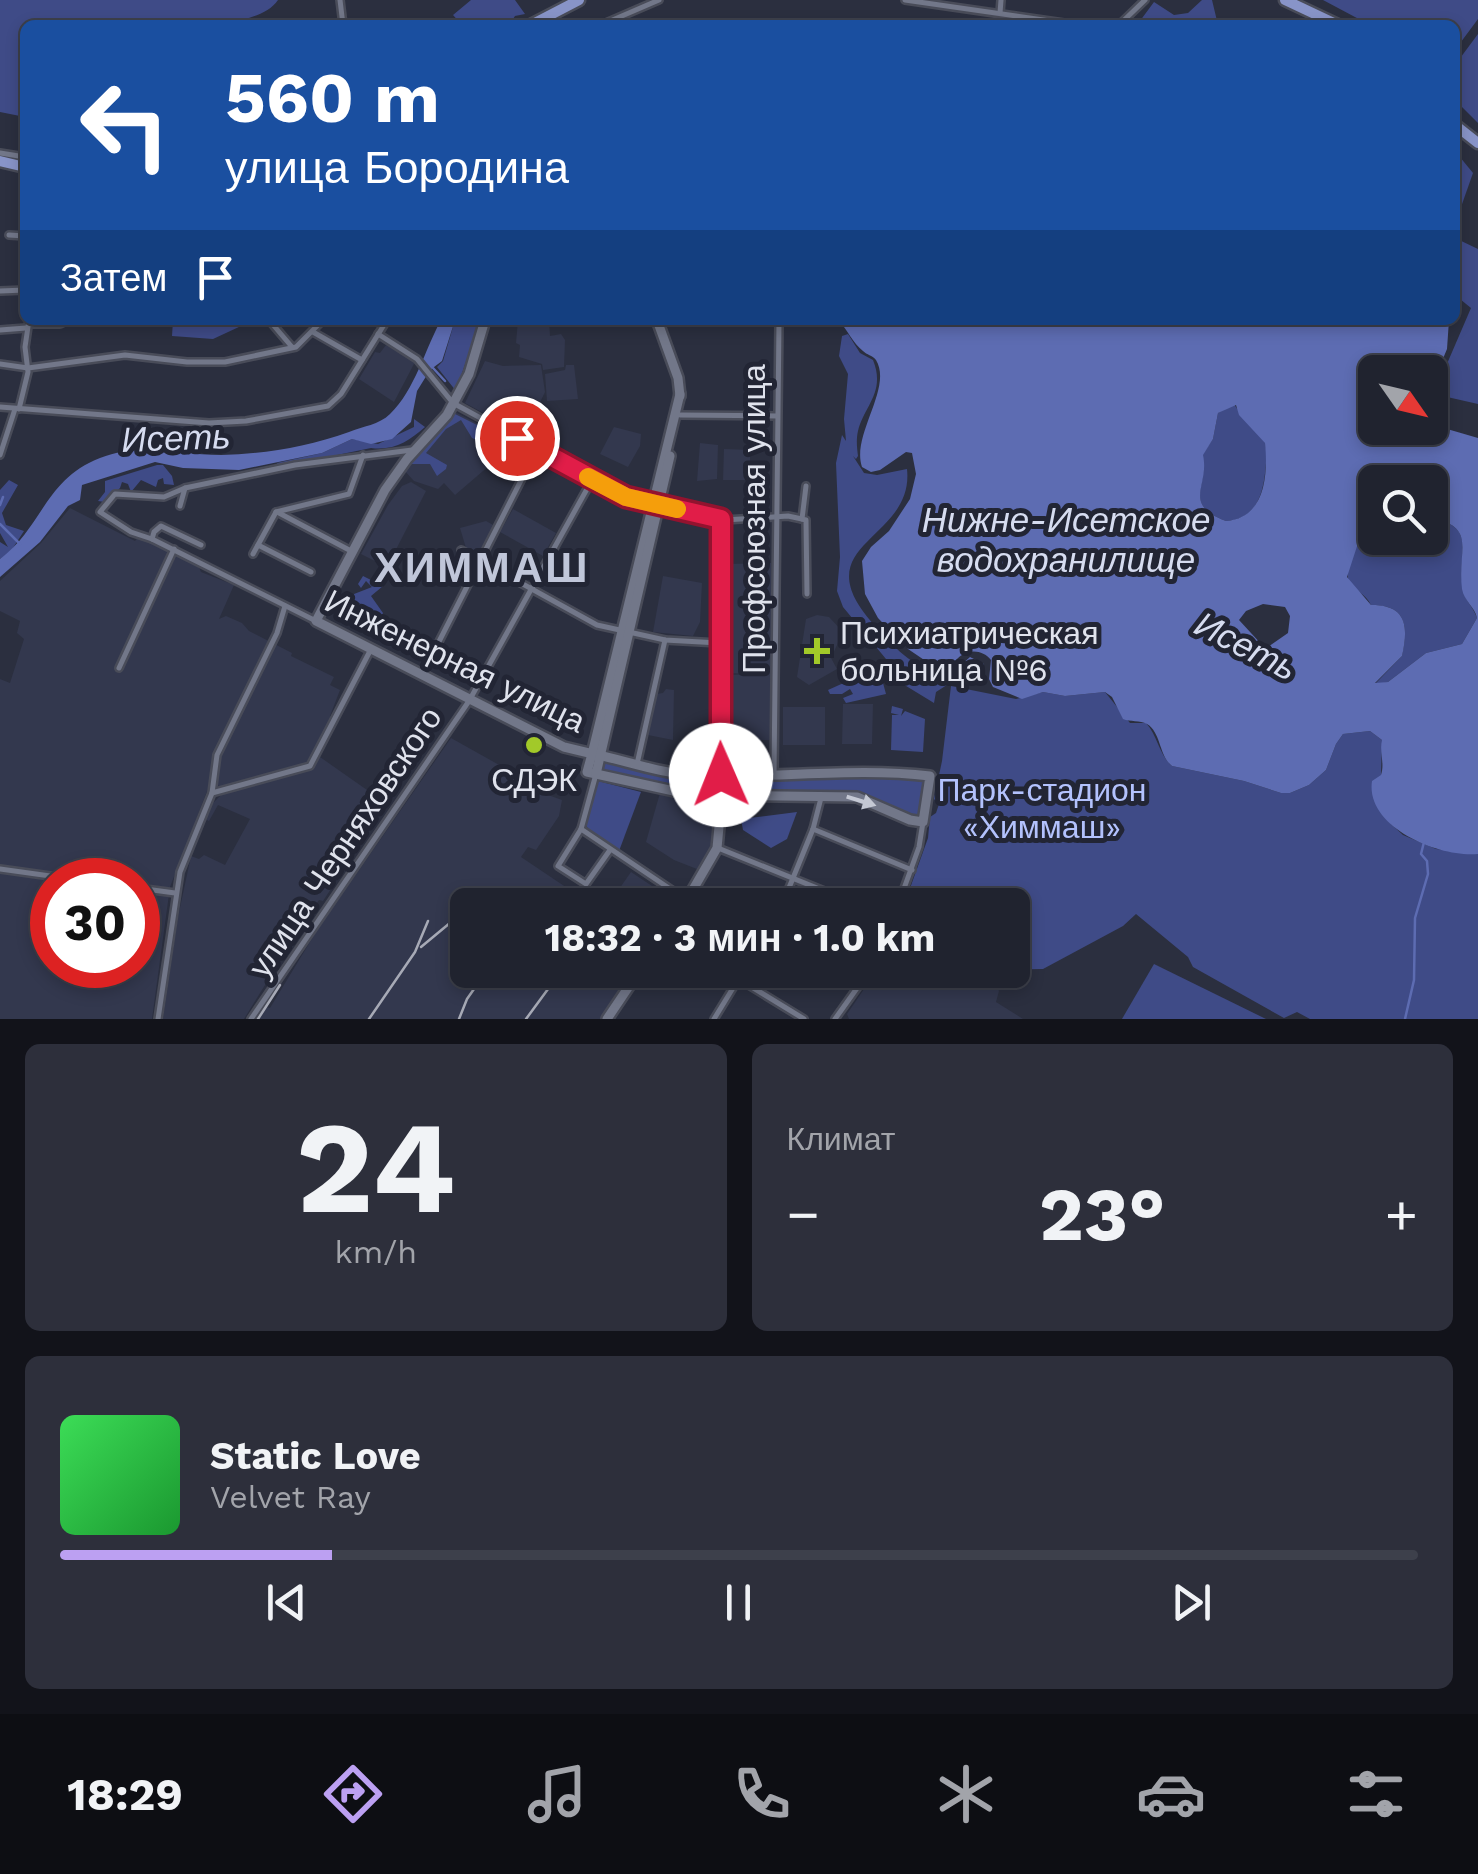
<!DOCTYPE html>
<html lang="ru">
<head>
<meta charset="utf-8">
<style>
  body { margin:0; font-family:"Work Sans",sans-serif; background:#2d2f3b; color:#f1f3f6; height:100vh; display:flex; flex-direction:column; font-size:38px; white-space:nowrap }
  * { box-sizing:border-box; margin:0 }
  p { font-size:32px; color:#a2a4aa }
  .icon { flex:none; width:55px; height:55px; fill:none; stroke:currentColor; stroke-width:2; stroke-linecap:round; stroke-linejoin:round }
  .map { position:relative; height:1019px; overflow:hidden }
  .side { display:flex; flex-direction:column; gap:25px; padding:25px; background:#12131a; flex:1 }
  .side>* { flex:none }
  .guide { position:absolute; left:20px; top:20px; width:1440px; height:305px; border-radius:15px; box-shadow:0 5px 15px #0003,0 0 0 2px #3d404b; background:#1a4fa0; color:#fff; overflow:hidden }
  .needle { width:65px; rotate:124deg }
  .tools { position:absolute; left:1358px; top:355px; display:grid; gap:20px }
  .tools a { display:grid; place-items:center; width:90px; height:90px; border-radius:15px; background:#20232f; box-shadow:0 5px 15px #0003,0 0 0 2px #3d404b; font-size:50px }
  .speed { position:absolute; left:30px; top:858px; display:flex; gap:20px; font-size:50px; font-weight:700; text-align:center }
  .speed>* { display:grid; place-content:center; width:130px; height:130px; border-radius:50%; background:#20232f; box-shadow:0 5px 15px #0003,0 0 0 2px #3d404b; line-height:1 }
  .speed .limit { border:15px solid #d22; background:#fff; color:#111 }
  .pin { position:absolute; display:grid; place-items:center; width:85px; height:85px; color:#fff; margin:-42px; border:5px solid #fff; border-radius:50%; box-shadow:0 2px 10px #0007 }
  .me { position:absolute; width:110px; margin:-55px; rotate:359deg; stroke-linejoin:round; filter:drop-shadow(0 0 8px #0008) }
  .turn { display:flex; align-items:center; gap:35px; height:210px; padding:0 40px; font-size:45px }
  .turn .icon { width:130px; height:130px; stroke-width:2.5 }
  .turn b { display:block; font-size:70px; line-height:85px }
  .then { display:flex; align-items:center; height:95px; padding:0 40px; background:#0003; gap:20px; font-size:38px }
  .big { font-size:75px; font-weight:700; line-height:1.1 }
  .side .card { flex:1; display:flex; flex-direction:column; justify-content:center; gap:15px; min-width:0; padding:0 35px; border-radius:15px; background:#2d2f3b }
  .side .dial { align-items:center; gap:0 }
  .dial b { font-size:130px; line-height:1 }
  .song { display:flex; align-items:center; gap:30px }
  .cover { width:120px; height:120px; border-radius:15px; background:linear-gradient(135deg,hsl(130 70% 55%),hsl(130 70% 35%)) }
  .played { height:10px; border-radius:5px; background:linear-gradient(90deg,#bca0f2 20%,#3d404b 20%) }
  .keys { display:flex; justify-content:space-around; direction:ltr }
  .heat { display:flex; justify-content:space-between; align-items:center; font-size:55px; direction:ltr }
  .side .tiles { flex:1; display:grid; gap:25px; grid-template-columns:1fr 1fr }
  .card:last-child { grid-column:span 2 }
  .trip { position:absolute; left:450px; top:888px; width:580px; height:100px; border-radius:15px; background:#20232f; box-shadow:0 5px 15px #0003,0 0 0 2px #3d404b; font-weight:700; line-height:100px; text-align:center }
  .menu { display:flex; height:160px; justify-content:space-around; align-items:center; background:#0d0e13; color:#a2a4aa }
  .menu .icon { width:70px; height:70px }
  .menu .active { color:#bca0f2 }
  .menu b { font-size:45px; color:#f1f3f6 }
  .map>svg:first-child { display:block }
</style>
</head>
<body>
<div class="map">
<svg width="1478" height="1019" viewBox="0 0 1478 1019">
  <rect width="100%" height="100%" fill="#2b2f3f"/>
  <g fill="#33384e" fill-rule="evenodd">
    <polygon points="518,320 549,320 550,336 561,334 565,340 564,367 543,370 542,364 519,357 520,345 516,343"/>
    <polygon points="386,345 415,362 394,402 359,379 375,352 380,353"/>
    <polygon points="485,361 503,366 541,365 545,392 524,435 465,403"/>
    <polygon points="566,365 574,365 578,399 547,401 545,374 565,370"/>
    <polygon points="455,412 496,433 490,446 497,459 455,495 444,483 438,489 414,481 404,470"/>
    <polygon points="614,427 641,434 640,446 628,467 600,454"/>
    <polygon points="700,443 718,445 717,479 697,481"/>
    <polygon points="724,449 750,450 750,480 723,480"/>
    <polygon points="411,482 426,491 387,567 361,554 388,505 402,486"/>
    <path d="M70,508L135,541L139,536L150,541L199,567L201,572L234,585L219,619L226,616L242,623L249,631L292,653L291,656L334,677L330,685L340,690L330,716L332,718L309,763L222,788L211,781L170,887L152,1019H0V679L10,683L24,639L17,633L20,621L0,611V581L41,543ZM52,880H138V965H52Z"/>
    <polygon points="513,509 556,533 543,556 500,532"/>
    <polygon points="486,521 495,526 477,555 466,548 460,528"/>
    <polygon points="771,563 771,740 761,740 761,749 736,749 736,737 727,737 727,675 757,674 727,673 726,564"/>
    <polygon points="663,576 702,583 700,622 693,636 653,632"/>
    <polygon points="817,615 829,617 843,632 831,658 837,669 809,685 797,677 806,619"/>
    <polygon points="666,689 674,690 673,740 648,735 656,694 663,693"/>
    <polygon points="843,704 873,704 872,744 842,744"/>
    <rect x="783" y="707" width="42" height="38"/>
    <polygon points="451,738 501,766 512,769 537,785 537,791 562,800 559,816 536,850 528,847 521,857 579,896 583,893 601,905 468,905 468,970 634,970 600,1019 258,1019 266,1007 270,1008 316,932"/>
    <polygon points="320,757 387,804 323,901 319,900 267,974 270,977 244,1019 163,1019 178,917 191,856 199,859 204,855 225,865 250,819 218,805 209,821 204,818 209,807 222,794 313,768"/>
    <polygon points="660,793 693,801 718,800 716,839 702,871 674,860 646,842"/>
    <polygon points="631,872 679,904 678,905 608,905"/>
    <polygon points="877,970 989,971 999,991 996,1002 1023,1019 849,1019 847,1014"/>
  </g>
  <g fill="#3f4b87">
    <path d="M0,0H278C267,16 245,18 227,25H25V117L0,112Z"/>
    <polygon points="471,0 515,0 525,14 515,16 509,25 462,25 453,15"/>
    <polygon points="1202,0 1212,0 1218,25 1137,25 1154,2 1174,15 1188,13"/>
    <polygon points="1323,0 1478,0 1478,19 1455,50 1455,25 1370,25"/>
    <polygon points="1478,34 1478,123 1455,100 1455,65"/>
    <polygon points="1455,151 1473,173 1455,224"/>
    <polygon points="1455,238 1478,249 1478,404 1434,394 1471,308 1455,295"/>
    <polygon points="173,320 254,320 213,339 172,336"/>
    <polygon points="455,320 480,320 456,391 437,367 443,361"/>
    <path d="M848,334L860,353L873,360C886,392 864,406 858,431C856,440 857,448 858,456L856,459L853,456L864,473L877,475L907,469C915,543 797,542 877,628C900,653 912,667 946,674L950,683L936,692L934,703L893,678L886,659L843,607L837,591L840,557L836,463L842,435L846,441L844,419L848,374L839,356L842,336Z"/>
    <path d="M1234,404C1241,416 1260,432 1264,440C1267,446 1266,456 1266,463C1264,490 1259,519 1226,521C1181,504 1210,486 1202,455L1213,439L1218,413Z"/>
    <polygon points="455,414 495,434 489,433 484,443 472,438 461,420 446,429 426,453 447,465 446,469 437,476 430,464 411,464"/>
    <path d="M414,419L425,427C409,441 394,451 371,448L279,467L277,463L322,453L352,439L378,444L414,427Z"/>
    <polygon points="157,465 163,465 172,476 174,485 164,484 163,478 158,480 156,487 141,480 131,492 128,484 122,482 120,488 105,502 98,501 105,492 105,481"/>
    <polygon points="9,480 18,485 2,513 6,525 24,531 11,551 0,559 0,542 8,547 0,533 0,490"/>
    <path d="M1430,517C1478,528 1457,548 1463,589C1465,601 1474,608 1477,618L1462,644L1426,653L1388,682L1374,685L1402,656C1409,625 1406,605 1371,605C1366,594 1355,591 1349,581C1344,572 1356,542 1362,534C1364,531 1372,526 1375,524V538H1430Z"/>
    <polygon points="363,576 383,586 371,596 383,613 376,631 367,626 372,624 351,614 357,603 373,610 353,600 354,594 372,587 366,581 361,588 358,584"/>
    <polygon points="848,681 852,684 864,681 883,683 886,694 846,703 843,698 853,694 850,689 842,694 830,694 828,690"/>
    <path d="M951,686L1016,699L1043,692L1065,696L1105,692L1130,723H1146C1158,736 1159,755 1172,766L1244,781L1281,793H1290L1309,785L1326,770L1336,744L1343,734L1370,731L1382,740L1381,775L1391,824L1403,835L1436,849L1478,854V1019H1310L1297,1012L1284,1018L1193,967L1188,957L1136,914L1123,926L1043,969L978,970H1012V905H904L928,838L930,817L936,813L939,804L934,799L942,761Z"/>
    <polygon points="892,706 903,709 901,716 905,711 925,719 923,752 891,750 892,715 899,715 891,713"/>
    <polygon points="606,758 703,778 703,791 692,792 602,771 601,761"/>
    <polygon points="865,778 925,781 919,816 859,796 740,791 739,779"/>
    <polygon points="598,781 641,792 619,851 591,834 586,825"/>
    <polygon points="797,812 787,839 771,848 743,830 741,819"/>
    <polygon points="1154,964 1266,1019 1122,1019"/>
  </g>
  <g fill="#5d6cb2" fill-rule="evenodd">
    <path d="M441,320H455L442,361L430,370L417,391L411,422L392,439L371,444L352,439L322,453L239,470L183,468L155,462L82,485L80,500L68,506L40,542L0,577V559C42,528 45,479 100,458C140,442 180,455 221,455C265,454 307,447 349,432C363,426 379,425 390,414C415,390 425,349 441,320Z"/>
    <path d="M839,320H1449L1447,349L1430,390V372H1375V428H1430V424L1478,438V854C1441,858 1365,828 1372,781L1381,775C1385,763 1379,752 1382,740L1370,731L1343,734L1336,744L1326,770L1309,785L1290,793H1281L1244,781L1172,766C1159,756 1161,732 1147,724C1140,720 1130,722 1123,719L1112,697L1105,692L1065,696L1043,692L1022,699L993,687L989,679L991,660C981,647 962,649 953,664L960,666L970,657L984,664L977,683L959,679V669L936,668L908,649L878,618L865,594L862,561L871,547L889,531L910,499L916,474L912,453L906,452L880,470L871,472L862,467C851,435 893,388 876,360C872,355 867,355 863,351C853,343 847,330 839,320ZM1236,405L1239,415L1265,443C1268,473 1266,518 1226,521C1181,504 1210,486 1203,455L1213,439L1218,413ZM1375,482H1430V517C1478,528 1457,548 1462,589C1464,601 1475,607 1477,618L1462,644L1426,653L1388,682L1375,683L1402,656C1409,625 1406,605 1371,605L1347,577L1361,534L1375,524ZM1263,604L1285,607L1290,616L1288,633L1268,647L1263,646L1239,620L1246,611Z"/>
  </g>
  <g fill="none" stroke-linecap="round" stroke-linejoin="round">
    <g stroke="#5d6cb2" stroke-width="2.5">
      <polyline points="433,368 445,381"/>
      <polyline points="0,505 3,497"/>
      <polyline points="0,524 20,544"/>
      <polyline points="1405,1019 1414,980 1415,918 1428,874 1427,861 1421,854 1424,842"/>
    </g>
    <g stroke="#494c59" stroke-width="10">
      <g id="street">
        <polyline points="340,0 343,25"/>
        <polyline points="905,0 1078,25"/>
        <polyline points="1000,13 1001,0"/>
        <polyline points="601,25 659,0"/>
        <polyline points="1119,25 1145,0"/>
        <polyline points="0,153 25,157"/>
        <polyline points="9,235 25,236"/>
        <polyline points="0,291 25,290"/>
        <polyline points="269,320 292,347"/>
        <polyline points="29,324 60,324 69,320"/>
        <polyline points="0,330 26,328"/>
        <polyline points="313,332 362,360"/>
        <polyline points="378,334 417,359 453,403 625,497 725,520 788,516 802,519"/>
        <polyline points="0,364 28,368 125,355 187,362 225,362 296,347 323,320"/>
        <polyline points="0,407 209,423 246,421 328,406 341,394 387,320"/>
        <polyline points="19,409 28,372 25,347 29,320"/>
        <polyline points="680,415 777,416"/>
        <polyline points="0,455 15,409"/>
        <polyline points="806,486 802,519 806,520 807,594"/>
        <polyline points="180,506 185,488"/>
        <polyline points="276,512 349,494 363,455"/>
        <polyline points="279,513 353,552"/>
        <polyline points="152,539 154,532 161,526 201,545"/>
        <polyline points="258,545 311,572"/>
        <polyline points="461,550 597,625 665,640 719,643"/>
        <polyline points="253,554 276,512"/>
        <polyline points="316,621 152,539 131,532 100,512 115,494 164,497 185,488 295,465 412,450"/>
        <polyline points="119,668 174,549"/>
        <polyline points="423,673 537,449"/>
        <polyline points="637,764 665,640"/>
        <polyline points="774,773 779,322"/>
        <polyline points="596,774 581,829 558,866 586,884 610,850"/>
        <polyline points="721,775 721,519"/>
        <polyline points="212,793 310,766 370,651"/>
        <polyline points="581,829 694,905"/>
        <polyline points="813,829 912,870"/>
        <polyline points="718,848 859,905"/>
        <polyline points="0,869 79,880"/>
        <polyline points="138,888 175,893"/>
        <polyline points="782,905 813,829 821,798"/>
        <polyline points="898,905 919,847 923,822"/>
        <polyline points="724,970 804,1019"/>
        <polyline points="158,1019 180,872 212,793 217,755 277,633 285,606"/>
        <polyline points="251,1019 469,701 592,480"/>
        <polyline points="714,1019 744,970"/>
        <polyline points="835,1019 870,970"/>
      </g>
    </g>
    <g stroke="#494c59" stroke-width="14">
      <g id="secondary">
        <path d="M485,320L469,374L447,415L407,459L385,490L316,621L564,747L589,753C625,760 660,774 696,775C774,779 853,767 930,776L923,822L910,820L857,797L692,795L587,772L592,754L680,394"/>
        <polyline points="657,320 678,378 680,396"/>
        <polyline points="596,774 670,456"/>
        <polyline points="684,905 717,848 722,795"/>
        <polyline points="607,1019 640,970"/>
      </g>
    </g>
    <g stroke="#494c59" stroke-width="15">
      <g id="primary">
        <polyline points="1285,0 1338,25"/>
        <polyline points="531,25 579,0"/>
        <polyline points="1455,125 1478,143"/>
        <polyline points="0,161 25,167"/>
      </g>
    </g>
    <use href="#street" stroke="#727789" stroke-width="5"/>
    <use href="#secondary" stroke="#727789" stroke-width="9"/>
    <use href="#primary" stroke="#8894c8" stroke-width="10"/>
    <g stroke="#a7aab6" stroke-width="2.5">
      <polyline points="421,947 468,908"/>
      <polyline points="258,1019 280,985"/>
      <polyline points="369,1019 415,952 428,921"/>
      <polyline points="459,1019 467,999 481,979"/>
      <polyline points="526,1019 562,970"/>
    </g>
  </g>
  <defs><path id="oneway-solid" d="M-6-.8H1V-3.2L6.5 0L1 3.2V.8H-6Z" transform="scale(2.5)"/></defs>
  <use fill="#c4c8d4" href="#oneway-solid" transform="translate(861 801) rotate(17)"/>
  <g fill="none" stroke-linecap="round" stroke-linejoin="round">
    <g stroke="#92132f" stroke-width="25">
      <polyline id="route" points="517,438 626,497 721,519 721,775"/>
    </g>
    <use href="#route" stroke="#e11d48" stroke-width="18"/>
    <polyline stroke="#f59e0b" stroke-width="18" points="588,477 626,497 677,509"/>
  </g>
  <g fill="#a2c929" stroke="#222534" stroke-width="4">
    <path d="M812 636h10v10h10v10h-10v10h-10v-10h-10v-10h10z"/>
    <circle cx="534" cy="745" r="10"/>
  </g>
  <g text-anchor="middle" stroke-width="10" stroke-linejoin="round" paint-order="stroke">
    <g font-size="32" fill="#e0e3ed" stroke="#222534">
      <text transform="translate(754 519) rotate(-90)" y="11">Профсоюзная улица</text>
      <text transform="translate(455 661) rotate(26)" y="11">Инженерная улица</text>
      <text transform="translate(345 842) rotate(-56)" y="11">улица Черняховского</text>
    </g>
    <g font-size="32" fill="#e0e3ed" stroke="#222534" text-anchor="start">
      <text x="840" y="644">Психиатрическая<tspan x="840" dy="37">больница №6</tspan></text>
      <text x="534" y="791" text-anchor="middle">СДЭК</text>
    </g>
    <g font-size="32" fill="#b3c2fd" stroke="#222534">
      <text x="1042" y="801">Парк-стадион<tspan x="1042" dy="37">«Химмаш»</tspan></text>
    </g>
    <g font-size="35" font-style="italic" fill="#d6dcf0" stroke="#222534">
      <text transform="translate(176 438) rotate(-2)" y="12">Исеть</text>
      <text x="1066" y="532">Нижне-Исетское<tspan x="1066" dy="40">водохранилище</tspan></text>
      <text transform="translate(1246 646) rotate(27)" y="12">Исеть</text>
    </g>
    <g font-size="42" font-weight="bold" letter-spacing="2.5" fill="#c0c6d9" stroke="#222534">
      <text x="482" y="582">ХИММАШ</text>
    </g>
  </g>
</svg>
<div class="tools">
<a><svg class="needle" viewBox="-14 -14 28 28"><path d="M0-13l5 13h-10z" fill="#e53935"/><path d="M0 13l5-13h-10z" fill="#a2a4aa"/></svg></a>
<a><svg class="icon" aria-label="search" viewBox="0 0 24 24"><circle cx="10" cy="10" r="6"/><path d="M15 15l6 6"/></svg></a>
</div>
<div class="speed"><div class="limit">30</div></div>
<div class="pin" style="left:517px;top:438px;background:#d93025"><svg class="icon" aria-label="arrive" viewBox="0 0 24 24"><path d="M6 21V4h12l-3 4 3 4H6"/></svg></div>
<svg class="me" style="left:721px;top:775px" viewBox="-20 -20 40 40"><circle r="19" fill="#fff"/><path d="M0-13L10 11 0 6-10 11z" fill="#e11d48"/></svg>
<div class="trip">18:32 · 3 мин · 1.0 km</div>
<div class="guide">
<div class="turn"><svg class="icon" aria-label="left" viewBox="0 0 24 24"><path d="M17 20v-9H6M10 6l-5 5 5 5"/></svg><div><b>560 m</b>улица Бородина</div></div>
<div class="then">Затем<svg class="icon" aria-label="arrive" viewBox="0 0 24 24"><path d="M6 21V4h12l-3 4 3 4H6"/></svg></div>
</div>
</div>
<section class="side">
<div class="tiles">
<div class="card dial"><b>24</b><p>km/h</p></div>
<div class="card"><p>Климат</p>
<div class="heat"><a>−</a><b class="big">23°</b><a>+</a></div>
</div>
<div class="card">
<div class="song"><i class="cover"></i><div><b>Static Love</b><p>Velvet Ray</p></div></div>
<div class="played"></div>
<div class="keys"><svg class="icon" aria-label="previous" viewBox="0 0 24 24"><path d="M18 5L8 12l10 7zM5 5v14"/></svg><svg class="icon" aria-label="pause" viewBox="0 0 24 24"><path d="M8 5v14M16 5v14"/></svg><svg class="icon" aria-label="next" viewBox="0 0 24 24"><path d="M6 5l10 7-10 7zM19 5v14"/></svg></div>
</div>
</div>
</section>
<nav class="menu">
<b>18:29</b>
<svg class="icon active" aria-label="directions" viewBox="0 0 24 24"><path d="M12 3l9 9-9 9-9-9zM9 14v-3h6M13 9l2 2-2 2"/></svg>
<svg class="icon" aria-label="music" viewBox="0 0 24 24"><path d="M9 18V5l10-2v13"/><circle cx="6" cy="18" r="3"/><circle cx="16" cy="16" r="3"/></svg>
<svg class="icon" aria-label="phone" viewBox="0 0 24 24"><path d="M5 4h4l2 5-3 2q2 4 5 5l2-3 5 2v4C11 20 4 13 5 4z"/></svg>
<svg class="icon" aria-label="climate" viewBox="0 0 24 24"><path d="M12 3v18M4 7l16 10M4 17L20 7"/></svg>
<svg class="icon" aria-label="car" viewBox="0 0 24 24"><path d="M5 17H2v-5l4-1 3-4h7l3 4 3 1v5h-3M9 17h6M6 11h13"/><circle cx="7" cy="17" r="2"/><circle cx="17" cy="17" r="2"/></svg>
<svg class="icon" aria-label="filters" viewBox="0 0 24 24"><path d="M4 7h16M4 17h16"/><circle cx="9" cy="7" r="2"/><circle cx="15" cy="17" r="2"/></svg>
</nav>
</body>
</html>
